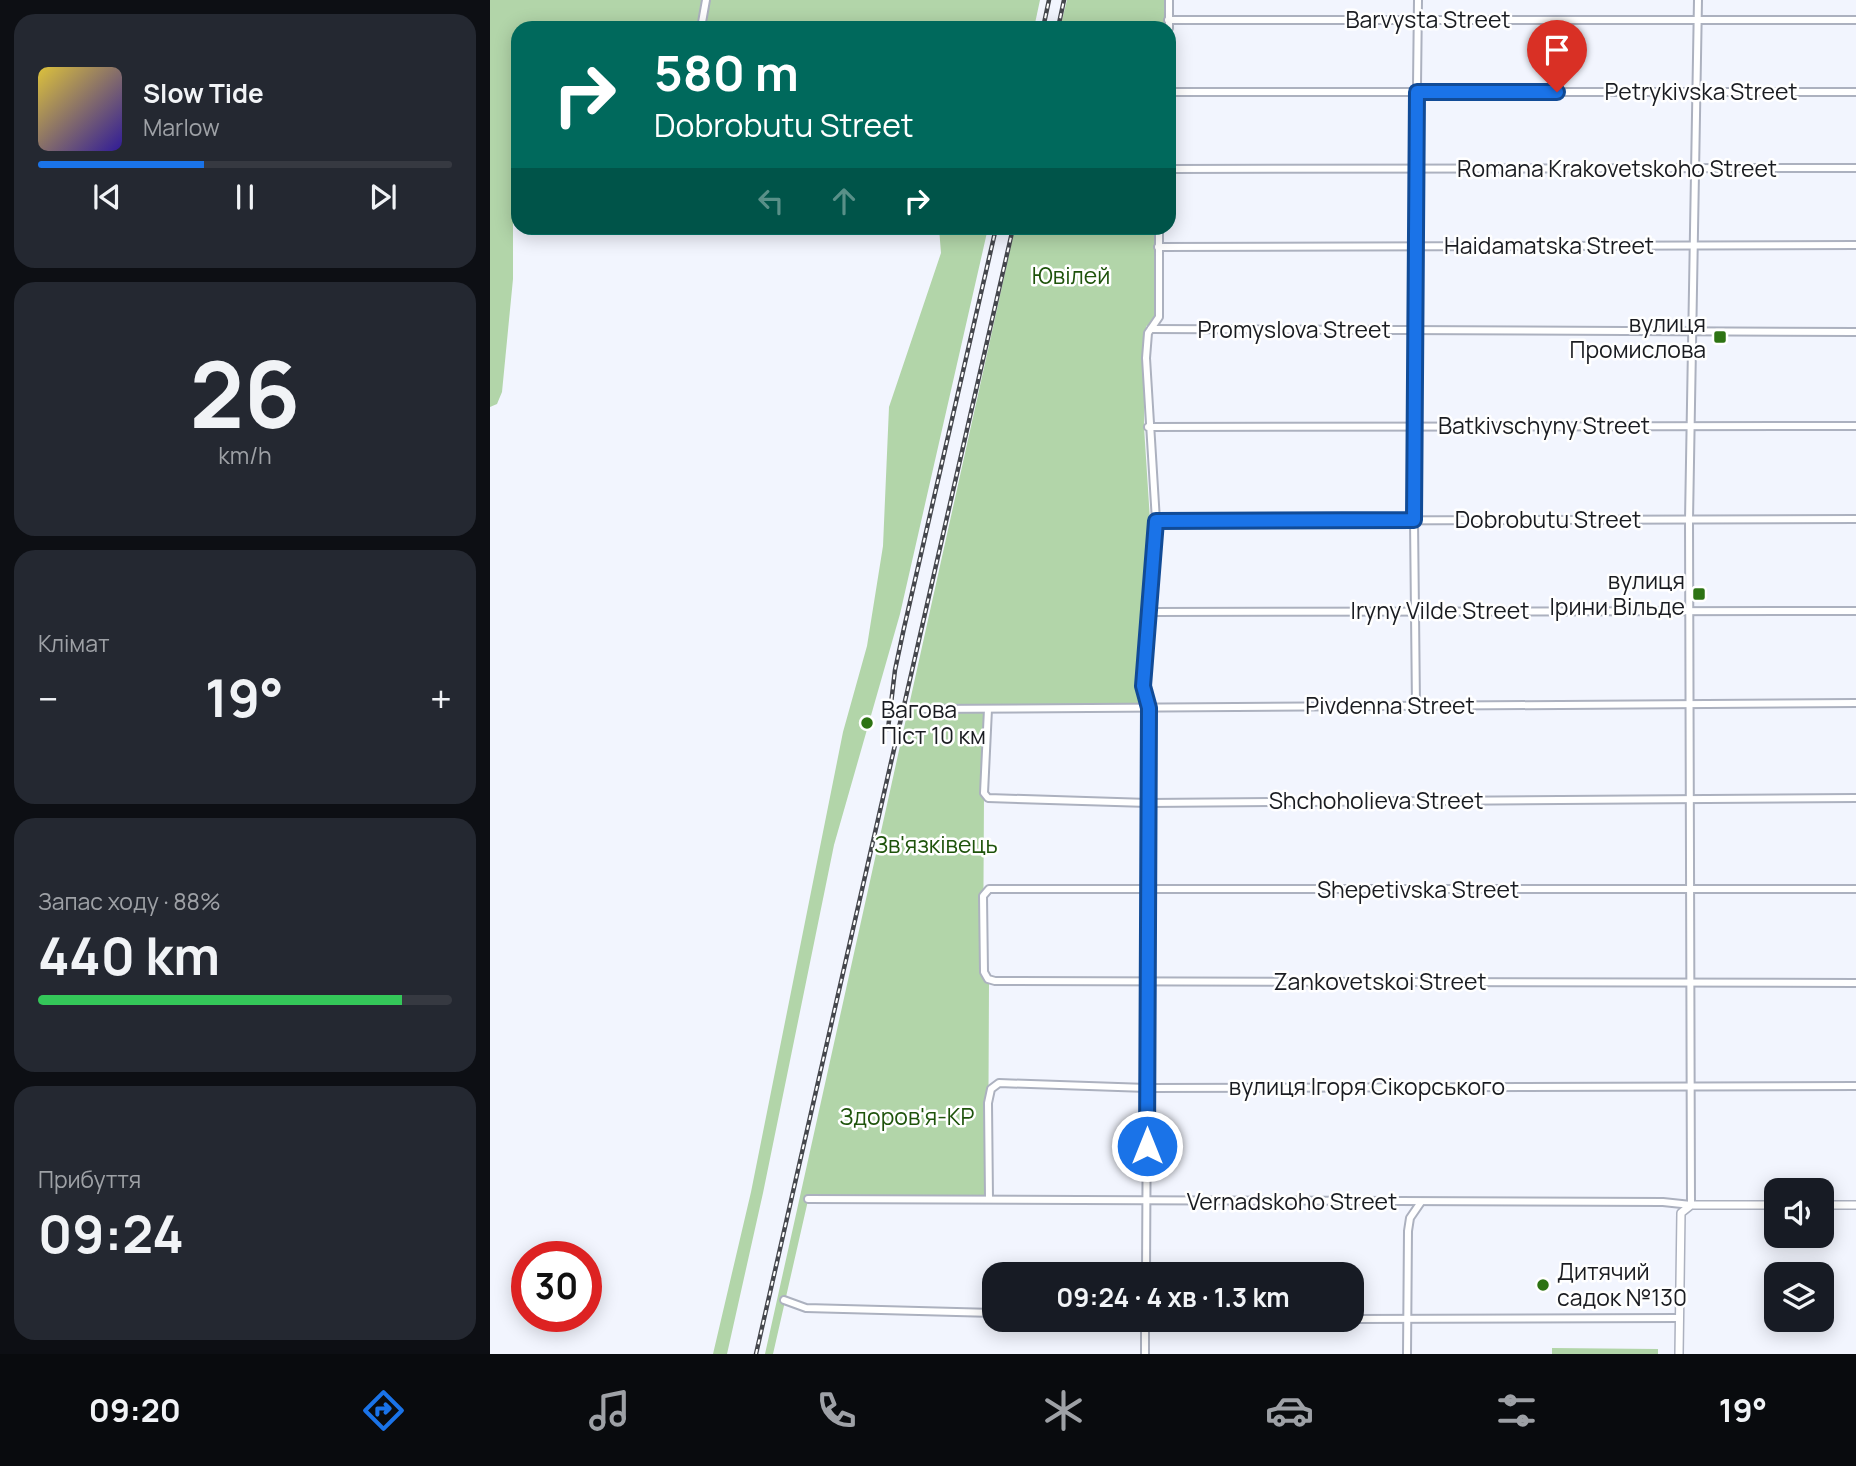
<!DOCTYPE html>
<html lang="uk">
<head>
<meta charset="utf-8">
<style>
  body { margin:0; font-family:Manrope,sans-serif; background:#242831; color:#f1f3f6; height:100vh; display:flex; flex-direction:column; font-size:26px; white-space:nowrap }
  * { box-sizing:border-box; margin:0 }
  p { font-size:23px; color:#9ea1a6 }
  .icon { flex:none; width:38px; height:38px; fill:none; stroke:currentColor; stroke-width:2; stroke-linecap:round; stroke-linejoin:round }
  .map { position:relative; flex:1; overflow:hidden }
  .details { display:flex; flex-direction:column; gap:14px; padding:14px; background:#0d0f14; width:490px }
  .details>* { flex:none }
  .hud { position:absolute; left:21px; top:21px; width:665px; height:214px; border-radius:21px; box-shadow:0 4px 18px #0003; background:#00695c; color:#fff; overflow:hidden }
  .controls { position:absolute; left:1274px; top:1178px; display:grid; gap:14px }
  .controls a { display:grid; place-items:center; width:70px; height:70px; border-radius:14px; background:#171b24; box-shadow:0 4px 18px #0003; font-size:35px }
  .speed { position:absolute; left:21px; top:1241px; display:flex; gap:14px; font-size:35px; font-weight:700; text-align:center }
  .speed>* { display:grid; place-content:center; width:91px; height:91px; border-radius:50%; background:#171b24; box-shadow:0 4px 18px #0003; line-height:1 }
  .speed .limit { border:10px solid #d22; background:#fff; color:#111 }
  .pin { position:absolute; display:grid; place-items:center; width:60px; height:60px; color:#fff; margin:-72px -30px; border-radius:50% 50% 50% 0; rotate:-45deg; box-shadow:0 0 7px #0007 }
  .pin .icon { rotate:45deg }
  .me { position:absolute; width:77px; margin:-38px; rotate:0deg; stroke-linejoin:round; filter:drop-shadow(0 0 5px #0008) }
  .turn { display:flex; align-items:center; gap:24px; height:147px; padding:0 28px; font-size:32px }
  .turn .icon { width:91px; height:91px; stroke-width:2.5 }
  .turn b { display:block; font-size:49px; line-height:60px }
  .lanes { display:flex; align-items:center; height:66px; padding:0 28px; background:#0003; justify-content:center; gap:35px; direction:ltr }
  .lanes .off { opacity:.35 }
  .big { font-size:52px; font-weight:700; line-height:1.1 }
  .details .tile { flex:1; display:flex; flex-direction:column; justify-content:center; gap:10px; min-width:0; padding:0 24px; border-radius:21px; background:#242831 }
  .details .dial { align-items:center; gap:0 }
  .dial b { font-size:91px; line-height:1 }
  .song { display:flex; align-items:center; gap:21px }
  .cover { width:84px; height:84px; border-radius:10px; background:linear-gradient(135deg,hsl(50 70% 55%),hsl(250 70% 35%)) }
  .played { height:7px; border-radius:4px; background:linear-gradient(90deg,#1a73e8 40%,#363941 40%) }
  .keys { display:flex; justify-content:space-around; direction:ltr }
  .heat { display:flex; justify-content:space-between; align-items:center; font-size:38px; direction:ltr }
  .charge { height:10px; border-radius:5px; background:linear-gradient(90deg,#34c759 88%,#363941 0) }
  .trip { position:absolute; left:492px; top:1262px; width:382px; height:70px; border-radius:21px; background:#171b24; box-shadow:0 4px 18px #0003; font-weight:700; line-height:70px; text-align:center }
  .tabs { display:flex; height:112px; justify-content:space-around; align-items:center; background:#090b0e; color:#9ea1a6 }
  .tabs .icon { width:49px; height:49px }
  .tabs .current { color:#1a73e8 }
  .tabs b { font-size:32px; color:#f1f3f6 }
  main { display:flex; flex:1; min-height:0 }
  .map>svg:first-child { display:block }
</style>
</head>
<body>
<main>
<section class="details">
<div class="tile">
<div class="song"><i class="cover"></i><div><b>Slow Tide</b><p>Marlow</p></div></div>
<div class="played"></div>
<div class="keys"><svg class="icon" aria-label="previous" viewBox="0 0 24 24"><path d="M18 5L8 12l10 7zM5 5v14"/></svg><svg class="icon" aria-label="pause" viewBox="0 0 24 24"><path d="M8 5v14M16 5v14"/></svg><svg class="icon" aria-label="next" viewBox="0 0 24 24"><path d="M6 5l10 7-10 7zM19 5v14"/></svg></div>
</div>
<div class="tile dial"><b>26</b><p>km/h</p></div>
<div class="tile"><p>Клімат</p>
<div class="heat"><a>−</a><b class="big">19°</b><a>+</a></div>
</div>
<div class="tile"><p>Запас ходу · 88%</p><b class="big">440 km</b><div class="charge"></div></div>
<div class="tile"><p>Прибуття</p><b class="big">09:24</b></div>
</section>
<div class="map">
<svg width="1366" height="1354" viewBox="0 0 1366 1354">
  <rect width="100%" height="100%" fill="#f2f5fe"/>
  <g fill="#b2d5a9">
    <polygon points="0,0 550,0 544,28 28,28 28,214 23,221 23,279 12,392 7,404 0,407"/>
    <polygon points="577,0 677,0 677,28 570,28"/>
    <polygon points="449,228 498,228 410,614 344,845 273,1193 237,1354 223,1354 261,1192 353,732 377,646 393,546 399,407 451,253"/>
    <polygon points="525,228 668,228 668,318 664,324 656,326 654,427 660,520 651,704 544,705 498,709 494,795 493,972 499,983 498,1197 319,1196 283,1354 275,1354"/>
    <polygon points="1062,1348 1168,1349 1168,1354 1062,1354"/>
  </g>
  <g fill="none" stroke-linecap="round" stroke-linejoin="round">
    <g stroke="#acb1bf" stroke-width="10">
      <g id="minor">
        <polyline points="678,20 1366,20"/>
        <polyline points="211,28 216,0"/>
        <polyline points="679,28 679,0"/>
        <polyline points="679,36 679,43"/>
        <polyline points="679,92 1366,92"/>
        <polyline points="679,169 1366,168"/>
        <polyline points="668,247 1366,245"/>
        <polyline points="661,329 1366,332"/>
        <polyline points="658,427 1366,426"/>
        <polyline points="666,521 1366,519"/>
        <polyline points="659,612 1366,611"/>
        <polyline points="926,706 923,427 928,0"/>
        <polyline points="434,709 1366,703"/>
        <polyline points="498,709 494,793 498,798 658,803 1366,798"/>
        <polyline points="1366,889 499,889 493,896 494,972 498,979 505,981 1366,983"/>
        <polyline points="318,1199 1173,1202 1201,1205 1199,520 1208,0"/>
        <polyline points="499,1199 498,1103 501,1089 509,1083 657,1088 1366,1086"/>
        <polyline points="656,1274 659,708 653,686 666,521 656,358 658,333 669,317 669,228"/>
        <polyline points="294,1300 316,1308 504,1313"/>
        <polyline points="861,1319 1189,1318"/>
        <polyline points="655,1320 655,1354"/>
        <polyline points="917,1354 918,1231 920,1218 931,1202"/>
      </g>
    </g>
    <g stroke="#acb1bf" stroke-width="10">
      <g id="tertiary">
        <polyline points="1332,1205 1366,1205"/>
        <polyline points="1189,1354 1191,1213 1201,1205 1286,1205"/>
      </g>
    </g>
    <use href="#minor" stroke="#fff" stroke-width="6"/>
    <use href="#tertiary" stroke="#fff" stroke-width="7"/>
    <g stroke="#45474d" stroke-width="4.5">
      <g id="rail">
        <polyline points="553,28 559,0"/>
        <polyline points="568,28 574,0"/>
        <polyline points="398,729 405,670 414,628 506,228"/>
        <polyline points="266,1354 523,228"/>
      </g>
    </g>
    <use href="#rail" stroke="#fff" stroke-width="2" stroke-dasharray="5" stroke-linecap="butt"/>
  </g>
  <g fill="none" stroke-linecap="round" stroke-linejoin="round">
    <g stroke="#114b97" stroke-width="18">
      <polyline id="route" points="657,1146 659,708 653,686 666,521 924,520 927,92 1067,92"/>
    </g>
    <use href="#route" stroke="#1a73e8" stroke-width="12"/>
  </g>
  <g fill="#2d7313" stroke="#fff" stroke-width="2.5">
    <rect x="1223" y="330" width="14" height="14" rx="3.5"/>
    <rect x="1202" y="587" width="14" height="14" rx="3.5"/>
    <circle cx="377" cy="723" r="7"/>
    <circle cx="1053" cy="1285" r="7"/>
  </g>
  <g text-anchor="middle" stroke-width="5" stroke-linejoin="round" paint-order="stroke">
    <g font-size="23" fill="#1a1c21" stroke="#fff">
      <text x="938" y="28">Barvysta Street</text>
      <text x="1211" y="100">Petrykivska Street</text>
      <text x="1127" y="177">Romana Krakovetskoho Street</text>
      <text x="1059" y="254">Haidamatska Street</text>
      <text x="804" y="338">Promyslova Street</text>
      <text x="1054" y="434">Batkivschyny Street</text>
      <text x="1058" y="528">Dobrobutu Street</text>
      <text x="950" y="619">Iryny Vilde Street</text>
      <text x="900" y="714">Pivdenna Street</text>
      <text x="886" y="809">Shchoholieva Street</text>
      <text x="928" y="898">Shepetivska Street</text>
      <text x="890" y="990">Zankovetskoi Street</text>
      <text x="877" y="1095">вулиця Ігоря Сікорського</text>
      <text x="802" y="1210">Vernadskoho Street</text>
    </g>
    <g font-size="23" fill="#1e530b" stroke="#fff">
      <text x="581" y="284">Ювілей</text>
      <text x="446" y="853">Зв'язківець</text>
      <text x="417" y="1125">Здоров'я-КР</text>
    </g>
    <g font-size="23" fill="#1a1c21" stroke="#fff" text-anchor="end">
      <text x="1216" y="332">вулиця<tspan x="1216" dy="26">Промислова</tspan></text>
      <text x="1195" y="589">вулиця<tspan x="1195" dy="26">Ірини Вільде</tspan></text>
      <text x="391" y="718" text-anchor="start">Вагова<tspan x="391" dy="26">Піст 10 км</tspan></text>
      <text x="1067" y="1280" text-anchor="start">Дитячий<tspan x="1067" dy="26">садок №130</tspan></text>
    </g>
  </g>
</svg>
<div class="controls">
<a><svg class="icon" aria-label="sound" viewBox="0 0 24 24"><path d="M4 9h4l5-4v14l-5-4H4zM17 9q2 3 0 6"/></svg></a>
<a><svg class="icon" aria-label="layers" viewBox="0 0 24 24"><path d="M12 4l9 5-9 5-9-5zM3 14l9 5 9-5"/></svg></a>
</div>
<div class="speed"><div class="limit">30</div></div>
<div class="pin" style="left:1067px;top:92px;background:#d93025"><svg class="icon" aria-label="arrive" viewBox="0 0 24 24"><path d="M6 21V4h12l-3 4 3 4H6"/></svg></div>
<svg class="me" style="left:657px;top:1146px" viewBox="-20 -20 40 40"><circle r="17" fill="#1a73e8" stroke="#fff" stroke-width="3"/><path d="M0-11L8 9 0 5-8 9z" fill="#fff"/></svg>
<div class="trip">09:24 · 4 хв · 1.3 km</div>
<div class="hud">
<div class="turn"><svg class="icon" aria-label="right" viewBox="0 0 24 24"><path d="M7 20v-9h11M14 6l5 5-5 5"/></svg><div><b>580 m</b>Dobrobutu Street</div></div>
<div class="lanes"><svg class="icon off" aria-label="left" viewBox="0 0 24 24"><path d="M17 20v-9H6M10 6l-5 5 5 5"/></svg><svg class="icon off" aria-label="ahead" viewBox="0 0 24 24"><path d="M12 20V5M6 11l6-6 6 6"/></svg><svg class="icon" aria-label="right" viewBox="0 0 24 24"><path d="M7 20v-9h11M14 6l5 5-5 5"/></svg></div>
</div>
</div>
</main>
<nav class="tabs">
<b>09:20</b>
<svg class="icon current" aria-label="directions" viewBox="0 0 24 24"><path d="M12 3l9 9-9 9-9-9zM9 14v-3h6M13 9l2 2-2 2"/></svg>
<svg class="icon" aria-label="music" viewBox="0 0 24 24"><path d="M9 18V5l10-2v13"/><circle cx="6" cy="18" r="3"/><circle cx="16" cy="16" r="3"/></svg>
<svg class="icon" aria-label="phone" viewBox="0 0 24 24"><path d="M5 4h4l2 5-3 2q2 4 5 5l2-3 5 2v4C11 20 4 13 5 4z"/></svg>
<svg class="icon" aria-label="climate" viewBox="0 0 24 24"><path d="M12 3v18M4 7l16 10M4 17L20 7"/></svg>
<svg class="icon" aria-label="car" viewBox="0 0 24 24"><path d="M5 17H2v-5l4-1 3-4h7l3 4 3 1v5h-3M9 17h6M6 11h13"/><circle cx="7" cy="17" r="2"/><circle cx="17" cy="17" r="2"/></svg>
<svg class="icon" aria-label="filters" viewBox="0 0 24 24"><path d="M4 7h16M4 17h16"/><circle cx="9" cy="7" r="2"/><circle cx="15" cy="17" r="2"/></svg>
<b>19°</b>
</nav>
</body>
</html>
